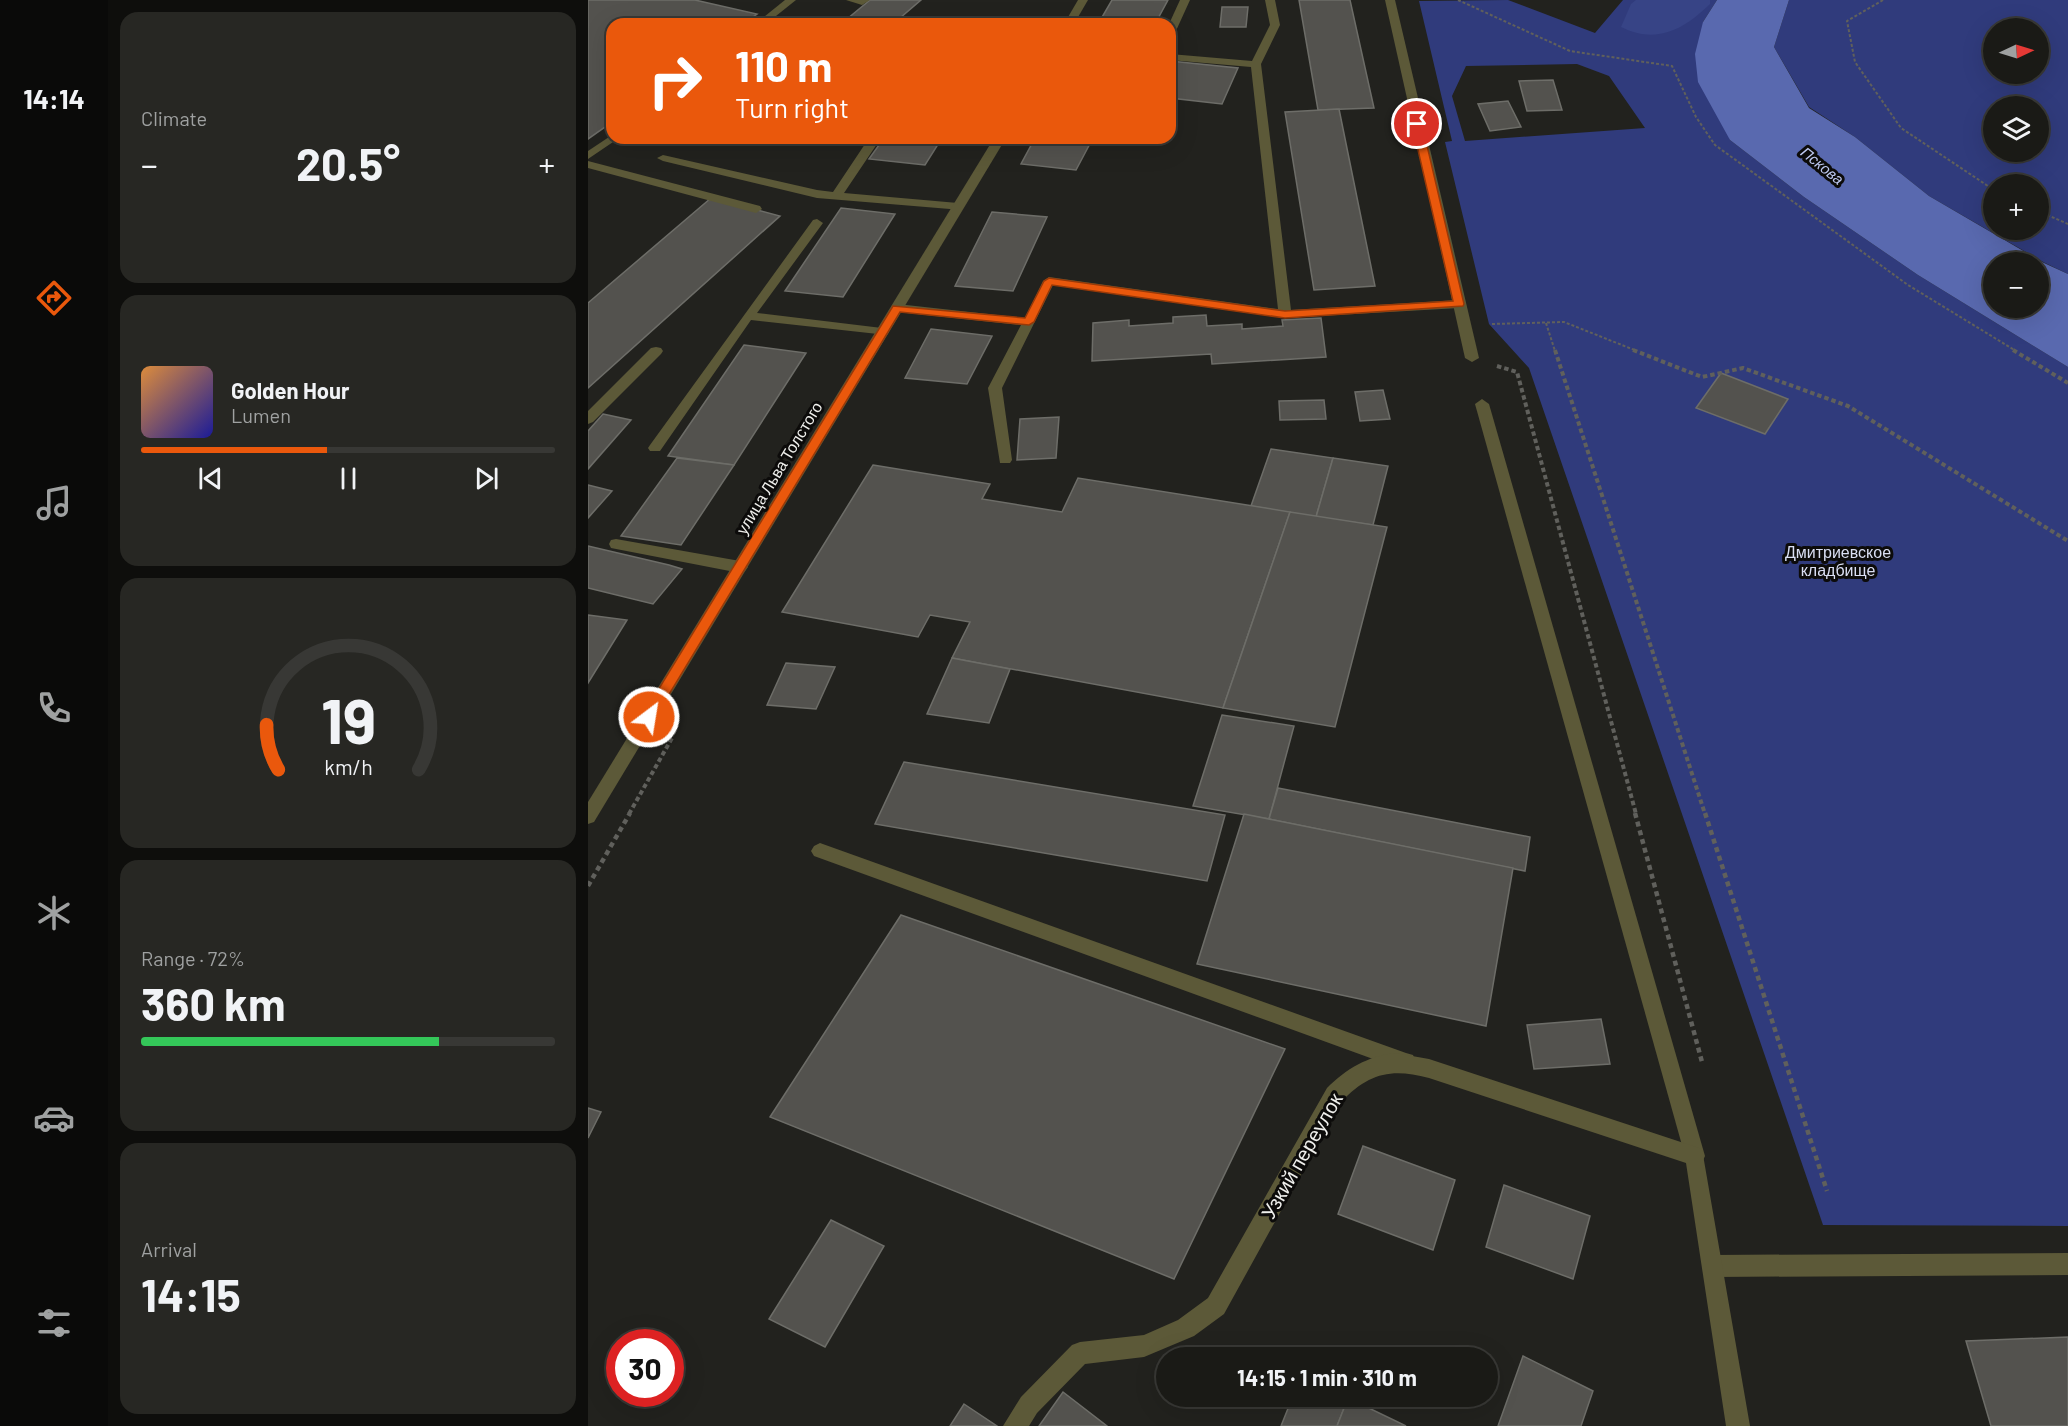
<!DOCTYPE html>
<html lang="en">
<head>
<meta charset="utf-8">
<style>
  body { margin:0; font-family:Barlow,sans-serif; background:#272723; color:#f1f3f6; height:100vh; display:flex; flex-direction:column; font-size:22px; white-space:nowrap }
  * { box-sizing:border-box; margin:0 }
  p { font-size:20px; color:#9fa1a1 }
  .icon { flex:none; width:33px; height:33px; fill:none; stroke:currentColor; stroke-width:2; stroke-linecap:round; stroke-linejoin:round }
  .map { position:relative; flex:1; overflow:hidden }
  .sheet { display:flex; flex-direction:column; gap:12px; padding:12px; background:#0e0e0c; width:480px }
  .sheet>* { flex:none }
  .guide { position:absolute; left:18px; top:18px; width:570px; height:126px; border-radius:18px; box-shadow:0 6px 24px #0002,0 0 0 2px #383835; background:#ea580c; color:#fff; overflow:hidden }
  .needle { width:39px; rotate:86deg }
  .controls { position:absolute; left:1395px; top:18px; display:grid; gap:12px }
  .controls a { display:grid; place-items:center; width:66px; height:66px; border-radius:50%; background:#1a1a16; box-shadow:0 6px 24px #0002,0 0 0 2px #383835; font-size:30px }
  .speed { position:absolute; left:18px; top:1329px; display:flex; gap:12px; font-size:30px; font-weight:700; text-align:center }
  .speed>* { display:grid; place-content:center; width:78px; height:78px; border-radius:50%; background:#1a1a16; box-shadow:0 6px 24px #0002,0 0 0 2px #383835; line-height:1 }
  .speed .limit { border:9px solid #d22; background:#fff; color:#111 }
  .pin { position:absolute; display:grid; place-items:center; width:51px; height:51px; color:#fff; margin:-26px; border:3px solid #fff; border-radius:50%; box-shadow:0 2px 6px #0007 }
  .me { position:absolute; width:66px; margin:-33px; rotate:31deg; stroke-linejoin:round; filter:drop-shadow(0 0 4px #0008) }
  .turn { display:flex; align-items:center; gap:21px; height:126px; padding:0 30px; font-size:27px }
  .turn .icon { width:78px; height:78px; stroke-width:2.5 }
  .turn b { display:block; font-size:42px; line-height:51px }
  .big { font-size:45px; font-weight:700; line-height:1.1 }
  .sheet .widget { flex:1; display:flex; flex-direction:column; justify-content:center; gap:9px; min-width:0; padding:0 21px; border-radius:18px; background:#272723 }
  .sheet .dial { align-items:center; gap:0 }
  .dial svg { height:156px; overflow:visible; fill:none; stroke:#383835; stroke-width:7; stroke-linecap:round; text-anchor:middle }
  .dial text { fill:#f1f3f6; stroke:none }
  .song { display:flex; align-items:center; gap:18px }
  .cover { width:72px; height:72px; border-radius:9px; background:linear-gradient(135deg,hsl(30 70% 55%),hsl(240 70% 35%)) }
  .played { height:6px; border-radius:3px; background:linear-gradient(90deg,#ea580c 45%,#383835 45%) }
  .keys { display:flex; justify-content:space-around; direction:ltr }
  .heat { display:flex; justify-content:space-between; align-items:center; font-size:33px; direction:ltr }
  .charge { height:9px; border-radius:4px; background:linear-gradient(90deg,#34c759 72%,#383835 0) }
  .trip { position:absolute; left:568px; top:1347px; width:342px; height:60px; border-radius:30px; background:#1a1a16; box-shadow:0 6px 24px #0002,0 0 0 2px #383835; font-weight:700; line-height:60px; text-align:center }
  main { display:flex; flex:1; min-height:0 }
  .dock { display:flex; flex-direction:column; width:108px; justify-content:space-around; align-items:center; background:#0a0a09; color:#9fa1a1 }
  .dock .icon { width:42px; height:42px }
  .dock .on { color:#ea580c }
  .dock b { font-size:27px; color:#f1f3f6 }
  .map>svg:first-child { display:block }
</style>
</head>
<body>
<main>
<nav class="dock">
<b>14:14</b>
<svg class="icon on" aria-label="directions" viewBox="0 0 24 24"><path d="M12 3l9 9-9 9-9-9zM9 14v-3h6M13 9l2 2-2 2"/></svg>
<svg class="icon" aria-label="music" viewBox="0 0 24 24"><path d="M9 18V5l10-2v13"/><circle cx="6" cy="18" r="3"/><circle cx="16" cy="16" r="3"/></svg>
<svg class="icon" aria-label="phone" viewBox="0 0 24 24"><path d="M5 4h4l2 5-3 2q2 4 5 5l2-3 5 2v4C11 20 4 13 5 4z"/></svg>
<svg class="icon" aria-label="climate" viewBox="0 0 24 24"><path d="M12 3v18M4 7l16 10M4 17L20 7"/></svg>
<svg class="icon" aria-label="car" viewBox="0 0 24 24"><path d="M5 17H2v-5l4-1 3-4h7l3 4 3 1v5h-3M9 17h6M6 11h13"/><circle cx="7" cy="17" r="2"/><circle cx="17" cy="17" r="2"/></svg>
<svg class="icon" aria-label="filters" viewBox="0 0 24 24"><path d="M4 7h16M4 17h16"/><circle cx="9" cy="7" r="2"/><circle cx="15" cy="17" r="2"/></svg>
</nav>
<section class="sheet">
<div class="widget"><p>Climate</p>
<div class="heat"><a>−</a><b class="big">20.5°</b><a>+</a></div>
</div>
<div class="widget">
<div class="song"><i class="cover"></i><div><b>Golden Hour</b><p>Lumen</p></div></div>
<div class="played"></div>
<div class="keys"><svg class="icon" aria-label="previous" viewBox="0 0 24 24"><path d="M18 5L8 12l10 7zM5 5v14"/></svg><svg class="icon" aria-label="pause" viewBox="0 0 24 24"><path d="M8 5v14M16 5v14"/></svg><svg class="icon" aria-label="next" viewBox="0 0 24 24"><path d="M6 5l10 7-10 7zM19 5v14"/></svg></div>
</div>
<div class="widget dial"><svg viewBox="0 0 100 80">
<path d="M14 69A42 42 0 1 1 86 69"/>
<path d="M14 69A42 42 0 0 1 8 46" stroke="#ea580c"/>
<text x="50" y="56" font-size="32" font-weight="700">19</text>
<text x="50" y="72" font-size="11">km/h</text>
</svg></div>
<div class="widget"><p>Range · 72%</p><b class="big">360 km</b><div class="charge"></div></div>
<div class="widget"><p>Arrival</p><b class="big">14:15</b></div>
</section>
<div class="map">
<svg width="1480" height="1426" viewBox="0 0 1480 1426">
  <rect width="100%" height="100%" fill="#22221e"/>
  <g fill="#303b7c" fill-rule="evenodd">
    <path d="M920,0L1007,33L1035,0H1129L1115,22L1142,140L1216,197L1330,275L1480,367V1226L1235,1225L941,368L901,324L857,142L864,141L831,1ZM989,64L1021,76L1057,128L877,141L864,96L878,66Z"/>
    <path d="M1201,0H1480V274L1457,263L1341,196L1267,137L1221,107L1186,47ZM1406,28H1450V74H1406ZM1406,106H1450V152H1406ZM1406,184H1450V230H1406Z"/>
  </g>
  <path fill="#374486" d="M1048,0H1122V4C1096,29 1069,45 1033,27L1043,4Z"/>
  <path fill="#5969af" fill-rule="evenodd" d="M1129,0H1201L1186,47L1221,108L1267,137L1341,196L1456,263L1480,274V367L1330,275L1216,197L1142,140L1110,82L1107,54L1115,22ZM1406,262H1450V308H1406Z"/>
  <g fill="#53524e" stroke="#6d6d68" stroke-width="1.5">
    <polygon points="0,0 107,0 169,14 155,24 24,24 24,122 0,139"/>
    <polygon points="282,0 333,0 305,24 253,24"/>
    <polygon points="524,0 580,0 567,24 510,24"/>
    <polygon points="711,0 762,0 786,108 730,110"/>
    <polygon points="634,7 660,7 658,27 632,27"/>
    <polygon points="582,61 650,68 634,104 582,98"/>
    <polygon points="965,80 974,110 939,111 931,81"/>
    <polygon points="920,101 933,127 902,131 890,104"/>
    <polygon points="751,109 787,286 726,290 697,112"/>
    <polygon points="76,138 106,138 99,144"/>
    <polygon points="296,138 354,138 337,165 281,159"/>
    <polygon points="447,138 505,138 488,170 433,164"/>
    <polygon points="123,198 192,216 0,388 0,303"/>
    <polygon points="253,208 307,214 255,297 197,291"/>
    <polygon points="404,212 459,217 425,291 367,286"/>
    <polygon points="618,315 619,326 654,324 654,329 695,326 694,320 733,318 738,357 624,364 623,354 504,361 505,323 541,320 541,326 585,323 585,317"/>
    <polygon points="343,329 404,336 379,384 317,378"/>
    <polygon points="156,345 218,353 146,465 80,456"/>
    <polygon points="1133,373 1200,399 1177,434 1108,408"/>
    <polygon points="795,390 802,419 772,421 767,392"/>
    <polygon points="736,400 738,419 692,420 691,401"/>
    <polygon points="15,414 43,420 0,469 0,431"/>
    <polygon points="471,417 468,458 429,460 432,419"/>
    <polygon points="683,449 745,458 728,517 663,506"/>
    <polygon points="89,458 146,465 93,545 33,536"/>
    <polygon points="745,458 800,466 785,525 728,517"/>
    <polygon points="285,465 402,484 394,499 474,512 490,478 702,512 635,708 364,658 382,622 342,615 330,637 194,612"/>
    <polygon points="0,485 24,491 0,518"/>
    <polygon points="702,512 799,527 747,727 635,708"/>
    <polygon points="0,546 81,565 94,569 65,604 0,588"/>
    <polygon points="0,615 39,620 0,683"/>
    <polygon points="364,658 422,669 401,723 339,714"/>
    <polygon points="198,663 247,667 228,709 179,705"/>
    <polygon points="634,715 706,726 681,819 605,806"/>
    <polygon points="316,762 637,815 619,881 287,824"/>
    <polygon points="690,788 942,837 937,871 681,819"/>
    <polygon points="656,814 925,868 898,1026 609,964"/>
    <polygon points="313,915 697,1049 586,1279 182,1117"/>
    <polygon points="1013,1019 1022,1064 946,1069 939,1025"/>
    <polygon points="0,1108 13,1112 0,1138"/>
    <polygon points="775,1146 867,1180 845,1250 750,1214"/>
    <polygon points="916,1185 1002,1216 985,1279 898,1247"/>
    <polygon points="243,1220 296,1246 237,1347 181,1319"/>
    <polygon points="1480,1337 1480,1426 1403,1426 1378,1341"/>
    <polygon points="935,1356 1005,1391 993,1426 910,1426"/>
    <polygon points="475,1392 519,1426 451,1426"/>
    <polygon points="705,1396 757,1396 760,1398 749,1426 693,1426"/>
    <polygon points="760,1398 818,1426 749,1426"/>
    <polygon points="376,1404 409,1426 362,1426"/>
  </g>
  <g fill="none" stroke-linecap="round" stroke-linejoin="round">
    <g stroke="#60605c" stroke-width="2" stroke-dasharray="3 2" stroke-linecap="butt">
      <polyline points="870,0 982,51 1084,66 1108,117 1127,145 1320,285 1428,351"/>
      <polyline points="1295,0 1259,21 1267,62 1313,128 1406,190"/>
      <polyline points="1450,211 1480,224"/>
      <polyline points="958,323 967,351"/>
      <polyline points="904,324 976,322 1049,351"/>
    </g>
    <g stroke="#60605c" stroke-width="4" stroke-dasharray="4.5 3" stroke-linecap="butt">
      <polyline points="967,350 1117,814"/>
      <polyline points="1045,350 1114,377 1155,368 1260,406 1480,541"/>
      <polyline points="1425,350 1480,383"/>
      <polyline points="909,366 929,372 1048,814"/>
      <polyline points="41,814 84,738"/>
    </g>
    <g stroke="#60605c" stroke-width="4.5" stroke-dasharray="5 4" stroke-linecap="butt">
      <polyline points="1047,813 1114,1062"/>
      <polyline points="1117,813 1239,1191"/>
      <polyline points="0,886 42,813"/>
    </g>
    <g fill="#5c5938" fill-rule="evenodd">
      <polygon points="197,0 208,0 178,24 167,24"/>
      <polygon points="258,0 282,0 274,5"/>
      <polygon points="592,0 602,0 587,33 582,36 581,24"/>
      <polygon points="677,0 687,0 692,25 673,64 703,310 871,300 877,304 871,308 697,318 465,285 414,388 424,460 422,463 412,463 400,388 433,325 309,312 303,308 309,304 437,318 455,281 461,277 690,309 663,67 582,60 582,54 664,61 682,25"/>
      <polygon points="24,135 24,138 30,138 28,140 0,159 0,151"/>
      <polygon points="281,138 293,138 256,193 370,203 374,204 374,210 229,198 75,161 69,158 75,155 229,190 245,192"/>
      <polygon points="0,161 172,206 174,209 168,213 0,168"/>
      <polygon points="229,219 235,223 169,313 294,328 299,329 301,332 299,335 163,320 72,451 62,451 60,448 62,445 225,220"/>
      <polygon points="68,347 73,348 75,351 73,354 5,422 0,424 0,411 63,348"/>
      <polygon points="894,399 901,404 1117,1156 1114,1163 1107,1166 1100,1163 1097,1156 887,404"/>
      <polygon points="28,539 152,561 157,563 160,567 157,571 152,573 23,548 21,544 23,540"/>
      <polygon points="232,843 818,1053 825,1055 828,1062 825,1069 818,1071 226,856 223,851 226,846"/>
      <polygon points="1480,1253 1480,1275 1125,1277 1117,1274 1114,1266 1117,1258 1125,1255"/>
    </g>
    <g fill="#5c5938" fill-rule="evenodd">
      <polygon points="490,0 500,0 486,24 476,24"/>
      <polygon points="797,0 807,0 891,358 884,362 877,358"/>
      <polygon points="406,138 418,138 6,822 0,824 0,802"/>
      <path d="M807,1053L841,1059L1114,1149L1162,1426H1138L1098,1163L841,1078C803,1068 781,1073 753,1102L636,1314L606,1336L556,1357L497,1364L449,1413L441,1426H415L433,1397L484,1345L492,1342L556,1335L590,1320L620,1298L739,1088C758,1069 780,1056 807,1053Z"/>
    </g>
  </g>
  <polygon fill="#ea580c" stroke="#983908" stroke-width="1.5" points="829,121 834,124 876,304 875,306 697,318 464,285 446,322 441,325 312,312 65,721 56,721 54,717 56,713 305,306 437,318 456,281 461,278 697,311 865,301 824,124"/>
  <g text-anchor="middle" stroke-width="6" stroke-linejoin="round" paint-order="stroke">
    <g font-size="15" font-style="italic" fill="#bdc8f0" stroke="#0c0b0a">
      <text transform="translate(1234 166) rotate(39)" y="5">Пскова</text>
    </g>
    <g font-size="16" fill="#efefec" stroke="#0c0b0a">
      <text transform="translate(191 468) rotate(-59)" y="6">улица Льва Толстого</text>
    </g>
    <g font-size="16" fill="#dadff4" stroke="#0c0b0a">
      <text x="1250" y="558">Дмитриевское<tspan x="1250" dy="18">кладбище</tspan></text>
    </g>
    <g font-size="20" fill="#efefec" stroke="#0c0b0a">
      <text transform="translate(714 1156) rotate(-60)" y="7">Узкий переулок</text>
    </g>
  </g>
</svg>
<div class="controls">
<a><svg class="needle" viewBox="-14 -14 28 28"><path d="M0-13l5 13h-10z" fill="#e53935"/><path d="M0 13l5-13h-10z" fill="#9fa1a1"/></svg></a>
<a><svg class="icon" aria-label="layers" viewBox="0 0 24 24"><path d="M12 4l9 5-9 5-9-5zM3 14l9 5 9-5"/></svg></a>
<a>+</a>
<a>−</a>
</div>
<div class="speed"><div class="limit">30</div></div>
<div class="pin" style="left:829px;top:124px;background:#d93025"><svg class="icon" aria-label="arrive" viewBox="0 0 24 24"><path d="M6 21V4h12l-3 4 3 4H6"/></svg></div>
<svg class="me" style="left:61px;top:717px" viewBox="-20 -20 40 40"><circle r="17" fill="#ea580c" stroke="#fff" stroke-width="3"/><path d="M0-11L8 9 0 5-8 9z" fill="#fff"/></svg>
<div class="trip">14:15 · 1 min · 310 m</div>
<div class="guide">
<div class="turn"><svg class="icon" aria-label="right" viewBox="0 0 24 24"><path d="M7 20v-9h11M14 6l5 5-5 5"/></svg><div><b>110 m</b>Turn right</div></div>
</div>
</div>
</main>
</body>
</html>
